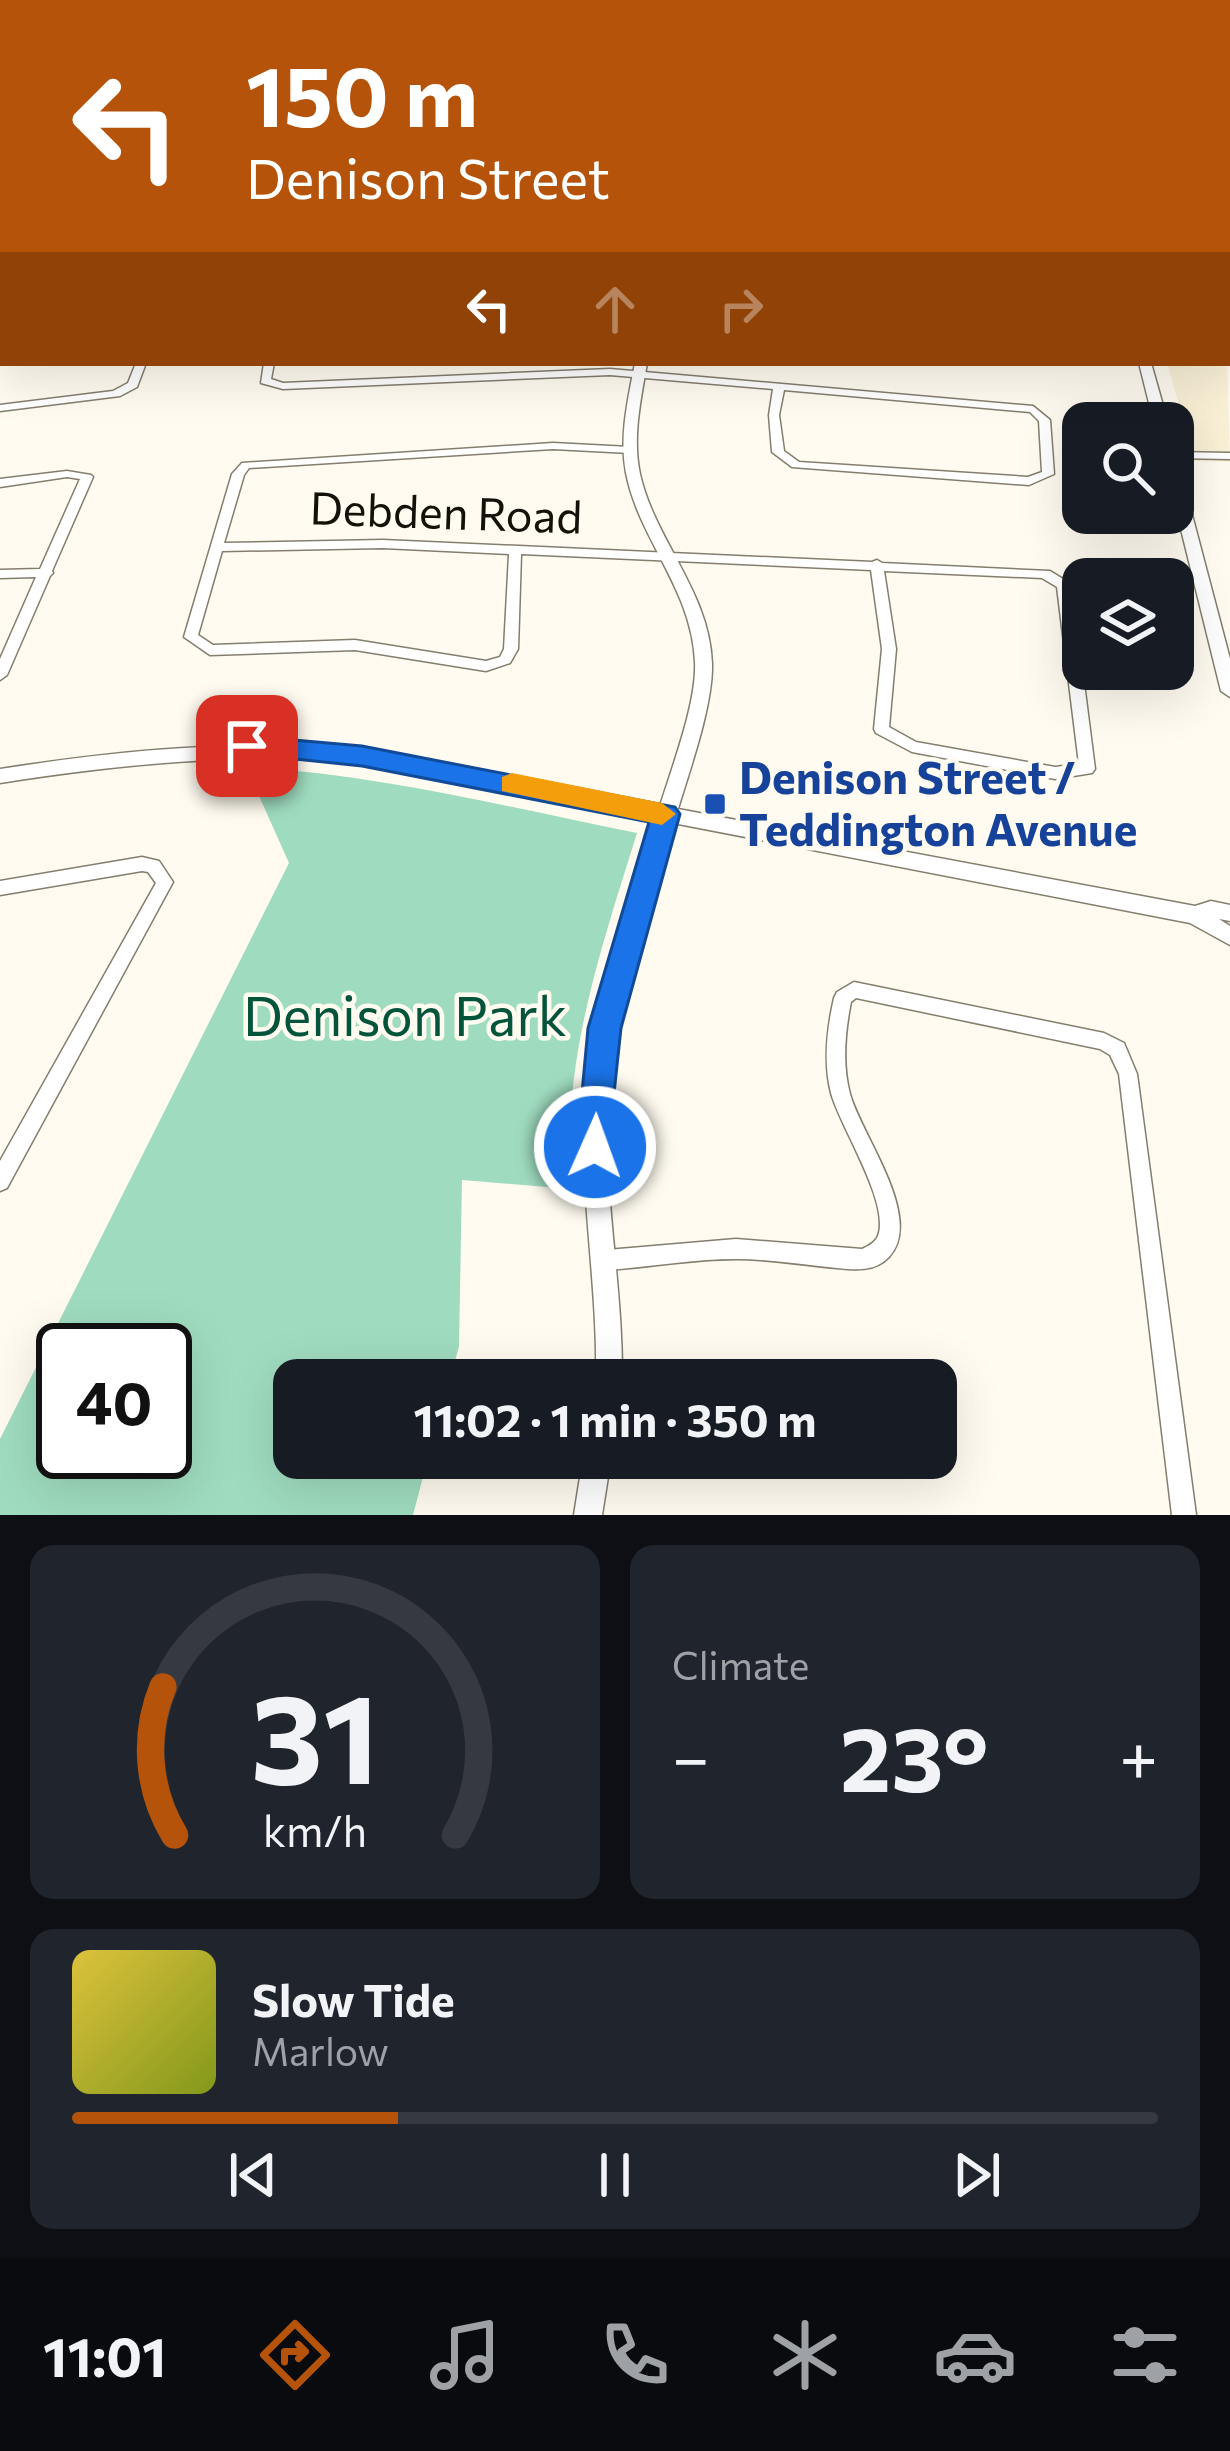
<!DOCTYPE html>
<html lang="en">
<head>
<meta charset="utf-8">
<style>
  body { margin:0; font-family:Commissioner,sans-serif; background:#20242c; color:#f1f3f6; height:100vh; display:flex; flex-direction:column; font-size:45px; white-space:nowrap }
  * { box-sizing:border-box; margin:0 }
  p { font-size:39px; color:#9ea1a6 }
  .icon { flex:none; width:66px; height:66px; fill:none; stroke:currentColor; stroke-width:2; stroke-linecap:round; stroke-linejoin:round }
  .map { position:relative; height:1515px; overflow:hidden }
  .details { display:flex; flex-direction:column; gap:30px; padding:30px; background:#0d0f14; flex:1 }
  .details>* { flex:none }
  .banner { position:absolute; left:0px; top:0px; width:1230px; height:366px; box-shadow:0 12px 48px #0002; background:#b45309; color:#fff; overflow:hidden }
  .controls { position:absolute; left:1062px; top:402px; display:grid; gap:24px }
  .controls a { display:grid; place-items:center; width:132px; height:132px; border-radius:24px; background:#171b24; box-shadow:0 12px 48px #0002; font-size:60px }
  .speed { position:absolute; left:36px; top:1323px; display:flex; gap:24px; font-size:60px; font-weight:700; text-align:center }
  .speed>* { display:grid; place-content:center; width:156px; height:156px; border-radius:50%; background:#171b24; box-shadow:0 12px 48px #0002; line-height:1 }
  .speed .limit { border:6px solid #111; border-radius:18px; background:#fff; color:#111 }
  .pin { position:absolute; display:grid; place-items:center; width:102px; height:102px; color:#fff; margin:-51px; border-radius:24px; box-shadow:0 6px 18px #0006 }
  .me { position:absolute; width:132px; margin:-66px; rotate:2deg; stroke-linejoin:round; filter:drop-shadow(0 0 9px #0008) }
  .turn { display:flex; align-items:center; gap:42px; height:252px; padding:0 48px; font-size:54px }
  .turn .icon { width:156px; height:156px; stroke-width:2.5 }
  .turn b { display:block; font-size:84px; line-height:102px }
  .lanes { display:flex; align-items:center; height:114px; padding:0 48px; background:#0003; justify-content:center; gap:60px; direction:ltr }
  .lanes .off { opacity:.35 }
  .big { font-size:90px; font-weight:700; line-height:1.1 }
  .details .card { flex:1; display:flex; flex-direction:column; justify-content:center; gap:18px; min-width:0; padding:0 42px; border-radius:24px; background:#20242c }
  .details .dial { align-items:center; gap:0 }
  .dial svg { height:312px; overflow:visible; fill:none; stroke:#363941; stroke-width:7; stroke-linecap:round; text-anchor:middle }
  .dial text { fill:#f1f3f6; stroke:none }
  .song { display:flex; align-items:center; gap:36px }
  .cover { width:144px; height:144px; border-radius:18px; background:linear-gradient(135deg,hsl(50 70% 55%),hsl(70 70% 35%)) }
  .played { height:12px; border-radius:6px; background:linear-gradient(90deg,#b45309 30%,#363941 30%) }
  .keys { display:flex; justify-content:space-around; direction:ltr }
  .heat { display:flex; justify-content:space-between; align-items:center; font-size:66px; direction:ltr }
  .details .tiles { flex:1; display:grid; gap:30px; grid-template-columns:1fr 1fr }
  .card:last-child { grid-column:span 2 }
  .trip { position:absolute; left:273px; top:1359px; width:684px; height:120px; border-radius:24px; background:#171b24; box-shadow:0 12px 48px #0002; font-weight:700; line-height:120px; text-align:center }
  .tabs { display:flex; height:192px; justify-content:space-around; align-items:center; background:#090b0e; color:#9ea1a6 }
  .tabs .icon { width:84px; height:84px }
  .tabs .selected { color:#b45309 }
  .tabs b { font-size:54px; color:#f1f3f6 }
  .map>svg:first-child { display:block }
</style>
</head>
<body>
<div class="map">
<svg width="1230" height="1515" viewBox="0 0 1230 1515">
  <rect width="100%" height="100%" fill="#fffbf0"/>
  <polygon fill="#f9f0d6" points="1227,353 1230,462 1195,461 1167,363 1227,363"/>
  <path fill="#9fdcbf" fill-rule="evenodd" d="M246,767C380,774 511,808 637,833C600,952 561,1063 571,1189L462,1180L459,1346L450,1380H294V1458H428L413,1515H0V1439L289,863ZM63,1350H165V1452H63Z"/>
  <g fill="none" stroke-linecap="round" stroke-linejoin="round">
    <g stroke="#847e6d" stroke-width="3">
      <g id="minor">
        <polygon points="24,0 30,0 27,3 21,3"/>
        <polygon points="183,0 189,0 187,3 181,3"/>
        <polygon points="478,0 482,0 483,1 476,3"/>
        <polygon points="3,17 3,22 0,23 0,18"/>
        <polygon points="1227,123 1230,124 1230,129 1227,128"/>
        <rect x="1227" y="152" width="3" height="4"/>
        <rect x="1227" y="205" width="3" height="6"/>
        <rect x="1227" y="237" width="3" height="6"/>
        <rect x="0" y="341" width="3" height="6"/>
        <rect x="1227" y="347" width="3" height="6"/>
        <polygon points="136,363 146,363 137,387 120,396 0,411 0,405 113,391 128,383"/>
        <path d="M264,363H274L271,379L283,383L610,369L1033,406L1050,420L1054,474L1029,485L792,467L772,452L769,415L773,389L610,375L283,389L261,383ZM784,390L1030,412L1039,421L1042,472L1028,477L799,462L784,451L779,415Z"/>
        <path d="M553,443L630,447L636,450L630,453L553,449L249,468L244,475L224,543L383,540L872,562L877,560L882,563L1050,571L1068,582L1073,597L1095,769L1092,773L1055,779L912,752L876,733L874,729L882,649L871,570L521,554L518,649L510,663L486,671L355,650L210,655L184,637L232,474L242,463ZM383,548L509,554L504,649L500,657L486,661L355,640L213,645L198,635L222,551ZM884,571L1042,578L1057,587L1079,764L1055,767L916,742L889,727L896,649Z"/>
        <polygon points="1173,452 1230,453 1230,459 1173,458"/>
        <polygon points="67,471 91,475 93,477 52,571 53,573 50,576 7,675 0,680 0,659 36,577 0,578 0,570 40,569 80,479 67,477 0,487 0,479"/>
        <polygon points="142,857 159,861 173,882 7,1188 0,1191 0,1161 156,883 148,872 142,871 0,895 0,881"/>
        <path d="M854,982L1104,1033L1124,1043L1137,1074L1196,1515H1172L1119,1074L1110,1055L1100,1049L856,998L851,1002C845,1032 842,1064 850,1094C861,1135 925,1218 889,1257C875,1272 855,1270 837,1268C804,1265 769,1259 736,1259C693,1259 649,1267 607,1270L600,1267L597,1260L600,1253L607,1250L736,1239L862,1249C868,1246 873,1244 877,1238C893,1207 840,1127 831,1093C823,1062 827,1029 834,998L837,992Z"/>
      </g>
    </g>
    <g stroke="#847e6d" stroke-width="3">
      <g id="tertiary">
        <polygon points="394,0 402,0 400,3 392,3"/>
        <polygon points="431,0 648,0 644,2"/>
        <polygon points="1075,0 1083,0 1086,3 1078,3"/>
        <polygon points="3,184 3,191 0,192 0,185"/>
        <path d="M635,363H647C641,399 632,437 640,474C655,541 710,592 712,664C713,705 690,769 678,809L1195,906L1211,901L1230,905V921L1219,919L1230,926V945L1190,923L673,823C646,910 611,1000 607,1093C602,1189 623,1284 622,1380H596C598,1285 579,1190 584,1095C589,1000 626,908 656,819L362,763C240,752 121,764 0,783V769C121,750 240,739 362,749L660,806C672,767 697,702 695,662C692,589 639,540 626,473C619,437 628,399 635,363Z"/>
        <polygon points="1139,363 1151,363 1168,423 1154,423"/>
        <polygon points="1173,465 1180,469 1230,659 1230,697 1221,691 1173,497"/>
        <polygon points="583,1458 611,1458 602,1515 574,1515"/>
      </g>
    </g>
    <g stroke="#847e6d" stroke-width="3">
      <g id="secondary">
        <rect x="805" y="0" width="8" height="3"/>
        <polygon points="3,54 3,61 0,62 0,55"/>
        <rect x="1227" y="93" width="3" height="6"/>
      </g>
    </g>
    <use href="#minor" fill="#fff" fill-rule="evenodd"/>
    <use href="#tertiary" fill="#fff" fill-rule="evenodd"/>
    <use href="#secondary" fill="#fff" fill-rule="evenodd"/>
  </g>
  <polygon fill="#b2768d" points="2,61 3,87 0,89 0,62"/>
  <polygon fill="#1a73e8" stroke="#114b97" stroke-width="3" points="247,736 362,746 675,807 680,814 621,1028 607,1159 595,1164 582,1159 577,1147 588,1028 649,822 362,766 238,753 238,739"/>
  <polygon fill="#f59e0b" points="512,773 662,803 676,814 662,825 502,791 502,777"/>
  <rect fill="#1a4fb4" stroke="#fffbf0" stroke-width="4.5" x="703" y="792" width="24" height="24" rx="6"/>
  <g text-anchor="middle" stroke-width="9" stroke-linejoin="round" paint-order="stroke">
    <g font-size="45" fill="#14110b" stroke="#fffbf0">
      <text transform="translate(446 513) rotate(2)" y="16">Debden Road</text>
    </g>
    <g font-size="45" font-weight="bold" fill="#164399" stroke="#fffbf0" text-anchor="start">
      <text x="739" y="794">Denison Street /<tspan x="739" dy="52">Teddington Avenue</tspan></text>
    </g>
    <g font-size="54" fill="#03543a" stroke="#fffbf0">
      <text x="405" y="1036">Denison Park</text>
    </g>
  </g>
</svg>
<div class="controls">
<a><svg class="icon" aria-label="search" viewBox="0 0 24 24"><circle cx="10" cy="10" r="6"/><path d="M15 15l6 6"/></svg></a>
<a><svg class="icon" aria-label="layers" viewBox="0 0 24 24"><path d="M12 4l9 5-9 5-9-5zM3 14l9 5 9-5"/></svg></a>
</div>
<div class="speed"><div class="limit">40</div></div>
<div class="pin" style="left:247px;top:746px;background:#d93025"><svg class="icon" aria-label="arrive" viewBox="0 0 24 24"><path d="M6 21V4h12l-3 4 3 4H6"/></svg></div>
<svg class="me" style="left:595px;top:1147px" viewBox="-20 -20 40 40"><circle r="17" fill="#1a73e8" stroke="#fff" stroke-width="3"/><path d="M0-11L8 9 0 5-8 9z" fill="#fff"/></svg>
<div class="trip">11:02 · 1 min · 350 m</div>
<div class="banner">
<div class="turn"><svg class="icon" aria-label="left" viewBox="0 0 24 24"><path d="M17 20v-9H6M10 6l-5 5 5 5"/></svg><div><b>150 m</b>Denison Street</div></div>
<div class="lanes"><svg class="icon" aria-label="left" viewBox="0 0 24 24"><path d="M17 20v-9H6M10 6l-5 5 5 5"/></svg><svg class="icon off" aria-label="ahead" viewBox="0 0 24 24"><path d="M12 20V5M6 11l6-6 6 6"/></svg><svg class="icon off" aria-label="right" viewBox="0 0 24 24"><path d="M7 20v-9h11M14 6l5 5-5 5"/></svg></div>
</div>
</div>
<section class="details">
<div class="tiles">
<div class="card dial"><svg viewBox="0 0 100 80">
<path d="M14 69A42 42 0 1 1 86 69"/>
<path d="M14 69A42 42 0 0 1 11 31" stroke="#b45309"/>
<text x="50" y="56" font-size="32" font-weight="700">31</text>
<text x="50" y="72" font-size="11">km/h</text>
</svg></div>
<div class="card"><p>Climate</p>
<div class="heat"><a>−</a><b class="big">23°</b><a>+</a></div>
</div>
<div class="card">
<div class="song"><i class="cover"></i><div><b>Slow Tide</b><p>Marlow</p></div></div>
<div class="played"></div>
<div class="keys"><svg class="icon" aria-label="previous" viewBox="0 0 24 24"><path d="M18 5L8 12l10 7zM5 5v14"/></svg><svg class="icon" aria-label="pause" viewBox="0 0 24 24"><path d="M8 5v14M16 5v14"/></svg><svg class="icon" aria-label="next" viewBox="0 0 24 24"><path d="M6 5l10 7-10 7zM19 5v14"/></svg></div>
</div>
</div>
</section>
<nav class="tabs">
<b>11:01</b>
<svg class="icon selected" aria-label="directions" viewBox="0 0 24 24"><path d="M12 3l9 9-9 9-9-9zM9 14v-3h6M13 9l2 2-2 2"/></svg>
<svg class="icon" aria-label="music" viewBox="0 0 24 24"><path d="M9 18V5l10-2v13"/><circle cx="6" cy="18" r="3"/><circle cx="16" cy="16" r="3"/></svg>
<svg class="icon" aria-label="phone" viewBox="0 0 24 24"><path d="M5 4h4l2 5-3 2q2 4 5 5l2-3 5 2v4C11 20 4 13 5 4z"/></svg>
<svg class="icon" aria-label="climate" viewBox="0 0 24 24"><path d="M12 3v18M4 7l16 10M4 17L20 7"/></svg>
<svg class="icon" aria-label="car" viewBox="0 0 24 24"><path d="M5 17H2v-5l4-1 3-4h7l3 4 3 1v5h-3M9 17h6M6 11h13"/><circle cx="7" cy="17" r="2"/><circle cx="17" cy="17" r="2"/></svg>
<svg class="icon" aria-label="filters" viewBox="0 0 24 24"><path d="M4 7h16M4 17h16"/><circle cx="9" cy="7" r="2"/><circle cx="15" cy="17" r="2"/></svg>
</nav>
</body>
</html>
